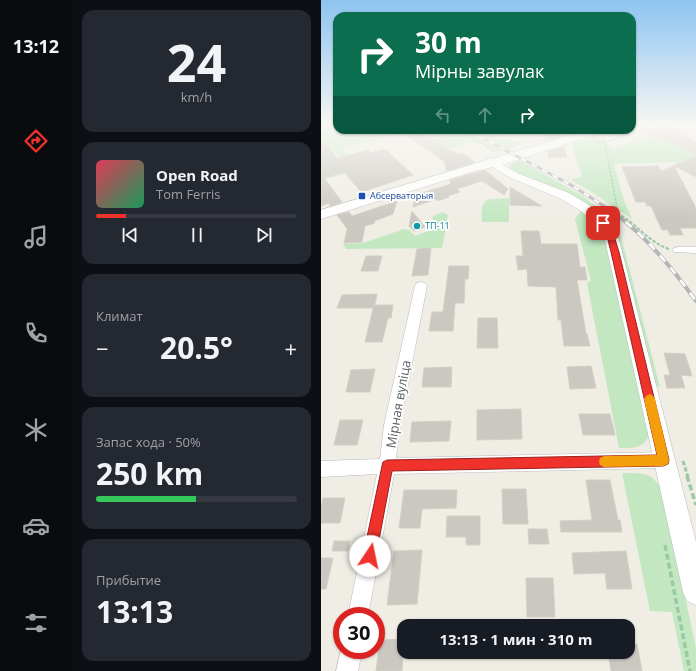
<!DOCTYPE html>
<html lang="ru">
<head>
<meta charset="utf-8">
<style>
  body { margin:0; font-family:"Open Sans",sans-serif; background:#242831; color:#f1f3f6; height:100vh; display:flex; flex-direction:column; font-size:15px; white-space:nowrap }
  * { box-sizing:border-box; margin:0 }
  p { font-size:13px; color:#9ea1a6 }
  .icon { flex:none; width:22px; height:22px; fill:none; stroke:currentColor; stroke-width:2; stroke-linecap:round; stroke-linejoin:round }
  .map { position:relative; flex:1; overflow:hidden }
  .side { display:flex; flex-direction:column; gap:10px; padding:10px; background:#0d0f14; width:249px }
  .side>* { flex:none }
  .guide { position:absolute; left:12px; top:12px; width:303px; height:122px; border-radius:12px; box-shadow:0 1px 3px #0004; background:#0b6e4f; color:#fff; overflow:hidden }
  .speed { position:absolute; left:12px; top:607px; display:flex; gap:8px; font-size:20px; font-weight:700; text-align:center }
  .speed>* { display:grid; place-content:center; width:52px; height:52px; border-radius:50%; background:#171b24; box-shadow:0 1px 3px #0004; line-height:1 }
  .speed .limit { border:6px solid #d22; background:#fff; color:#111 }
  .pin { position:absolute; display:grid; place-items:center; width:34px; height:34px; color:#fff; margin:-17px; border-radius:8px; box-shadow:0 2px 6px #0006 }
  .me { position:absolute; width:44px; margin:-22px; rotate:11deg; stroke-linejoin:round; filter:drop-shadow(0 0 3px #0008) }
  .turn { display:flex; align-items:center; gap:14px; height:84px; padding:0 16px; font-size:18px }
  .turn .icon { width:52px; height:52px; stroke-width:2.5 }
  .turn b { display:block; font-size:28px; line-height:34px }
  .lanes { display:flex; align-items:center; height:38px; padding:0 16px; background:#0003; justify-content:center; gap:20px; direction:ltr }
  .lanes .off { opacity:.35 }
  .big { font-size:30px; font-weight:700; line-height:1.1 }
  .side .tile { flex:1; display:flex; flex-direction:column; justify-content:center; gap:6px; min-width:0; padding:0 14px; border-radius:12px; background:#242831 }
  .side .dial { align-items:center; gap:0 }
  .dial b { font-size:52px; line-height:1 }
  .song { display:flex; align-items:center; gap:12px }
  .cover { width:48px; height:48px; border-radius:6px; background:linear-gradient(135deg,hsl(350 70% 55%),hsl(150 70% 35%)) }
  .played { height:4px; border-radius:2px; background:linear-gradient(90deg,#ef322c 15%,#363941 15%) }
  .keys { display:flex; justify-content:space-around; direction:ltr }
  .heat { display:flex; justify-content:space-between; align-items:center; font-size:22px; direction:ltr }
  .charge { height:6px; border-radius:3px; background:linear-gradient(90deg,#34c759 50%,#363941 0) }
  .trip { position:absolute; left:76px; top:619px; width:238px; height:40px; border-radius:12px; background:#171b24; box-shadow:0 1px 3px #0004; font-weight:700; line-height:40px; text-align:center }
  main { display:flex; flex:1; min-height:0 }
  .tabs { display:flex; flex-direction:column; width:72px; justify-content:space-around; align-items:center; background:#090b0e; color:#9ea1a6 }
  .tabs .icon { width:28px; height:28px }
  .tabs .active { color:#ef322c }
  .tabs b { font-size:18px; color:#f1f3f6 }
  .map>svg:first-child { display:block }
</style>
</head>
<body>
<main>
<nav class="tabs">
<b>13:12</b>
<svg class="icon active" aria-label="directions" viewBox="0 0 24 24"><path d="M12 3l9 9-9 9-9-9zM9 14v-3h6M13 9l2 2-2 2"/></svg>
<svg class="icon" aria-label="music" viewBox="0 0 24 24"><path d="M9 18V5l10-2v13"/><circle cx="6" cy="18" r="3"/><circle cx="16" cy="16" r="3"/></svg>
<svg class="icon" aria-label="phone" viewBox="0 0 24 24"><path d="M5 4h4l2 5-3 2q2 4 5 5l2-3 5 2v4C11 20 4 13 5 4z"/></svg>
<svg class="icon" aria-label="climate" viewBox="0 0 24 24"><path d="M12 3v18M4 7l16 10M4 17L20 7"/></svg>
<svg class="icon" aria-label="car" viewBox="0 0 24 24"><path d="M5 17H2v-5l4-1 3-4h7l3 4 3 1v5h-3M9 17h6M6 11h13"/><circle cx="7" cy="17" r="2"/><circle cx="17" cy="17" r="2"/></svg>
<svg class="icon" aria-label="filters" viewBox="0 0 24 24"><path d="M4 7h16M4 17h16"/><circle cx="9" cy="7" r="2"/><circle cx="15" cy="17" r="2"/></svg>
</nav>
<section class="side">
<div class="tile dial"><b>24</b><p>km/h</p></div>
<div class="tile">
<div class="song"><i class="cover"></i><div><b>Open Road</b><p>Tom Ferris</p></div></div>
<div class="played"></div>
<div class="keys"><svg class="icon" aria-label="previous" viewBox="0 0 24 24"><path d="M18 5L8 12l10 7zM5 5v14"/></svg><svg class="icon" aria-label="pause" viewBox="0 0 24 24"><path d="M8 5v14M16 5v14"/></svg><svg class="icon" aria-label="next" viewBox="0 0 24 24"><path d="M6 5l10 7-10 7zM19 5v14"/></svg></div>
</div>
<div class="tile"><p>Климат</p>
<div class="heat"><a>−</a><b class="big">20.5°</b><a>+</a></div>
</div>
<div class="tile"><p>Запас хода · 50%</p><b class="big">250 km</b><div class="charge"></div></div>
<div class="tile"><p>Прибытие</p><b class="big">13:13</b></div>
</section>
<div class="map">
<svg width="375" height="671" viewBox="0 0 375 671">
  <rect width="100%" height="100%" fill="#f0ede5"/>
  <g fill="#c3e8c1">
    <polygon points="0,125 16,125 16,130 88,130 20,149 46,168 0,180 0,178 28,171 24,162 4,141 0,142"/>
    <path d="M98,130H142L180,150L176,152C156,139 151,141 130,149Z"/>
    <polygon points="151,130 164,130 182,139 191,140 200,144 187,149"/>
    <polygon points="274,136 293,148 330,136 342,142 348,140 365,150 367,149 375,153 375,156 356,164 352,162 293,164 302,198 311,219 271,192 250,180 261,176 250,142"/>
    <polygon points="198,160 260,195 296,221 339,387 334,385 294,233 285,220 190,170 188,165"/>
    <path d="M169,199L188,198V222H161C161,213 159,201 169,199Z"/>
    <path d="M260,211L276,225L284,241L328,434C324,449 311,448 298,448L266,283L270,281L254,219Z"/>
    <polygon points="122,212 127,215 121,248 25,249 22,244 42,243 83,229 88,230 94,236 118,227 111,218 113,216"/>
    <path d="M301,473C323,473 333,472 342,494L375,648V671H363L351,612L329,611Z"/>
  </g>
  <g fill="#cbc8c2" stroke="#d5cec3">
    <polygon points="343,125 358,131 355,132 375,142 375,154 347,140 343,142 323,132"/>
    <polygon points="222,130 238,130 240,137 225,141"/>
    <polygon points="99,132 136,154 141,153 154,162 126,171 123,161 86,136"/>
    <polygon points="0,139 17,158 47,150 50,153 64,149 92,175 40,192 23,172 3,178 21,202 9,206 8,203 0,206"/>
    <polygon points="243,147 246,157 228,157 227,151"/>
    <polygon points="375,156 375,177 353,166 375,208 375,228 359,228 362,235 349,235 347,230 341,230 330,206 326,206 324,202 315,202 301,167 337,166 340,171"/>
    <polygon points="164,170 187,189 183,195 161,181 136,189 139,192 127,196 128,197 117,201 116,199 92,207 94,195 130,184 129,180"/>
    <polygon points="189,187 221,206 189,205"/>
    <polygon points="76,201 72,214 53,221 54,223 44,226 41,242 23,243 26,230 27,230 16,215 28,212 31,216"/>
    <polygon points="91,211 104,227 93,231 88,226"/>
    <polygon points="200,231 218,231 220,244 256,244 259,267 264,267 266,280 256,280 265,334 266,334 269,346 243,346 240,320 237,320 235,287 207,286 206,269 197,270 195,256 202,256"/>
    <polygon points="110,248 107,275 91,276 96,249"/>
    <polygon points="45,256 61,256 57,271 40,271"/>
    <polygon points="128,266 148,266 147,279 144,279 143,303 134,303 132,331 108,331 111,312 122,312"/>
    <polygon points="56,294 53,308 16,308 21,295"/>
    <polygon points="53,305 72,305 70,318 67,318 61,342 44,342"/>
    <polygon points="157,318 176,318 177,348 156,348"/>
    <polygon points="343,353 364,354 371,376 360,375 364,388 346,388 343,375 349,375"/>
    <polygon points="270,366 275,388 249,389 246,367"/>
    <polygon points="131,367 130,387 101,387 103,368"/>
    <polygon points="54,369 49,392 25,392 30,370"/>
    <polygon points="200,409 201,439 156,440 156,410"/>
    <polygon points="258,414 289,414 294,435 262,435"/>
    <polygon points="19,420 42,420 36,445 13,445"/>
    <polygon points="130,421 128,441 89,442 91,422"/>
    <polygon points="265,480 289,480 297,520 299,520 301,532 240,532 239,521 271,520"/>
    <polygon points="181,489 205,489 207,524 182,524"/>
    <polygon points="83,490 136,490 135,508 101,509 99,528 78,528"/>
    <polygon points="2,498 24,498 19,523 0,523 0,507"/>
    <polygon points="126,516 159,516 159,545 145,545 145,537 125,537"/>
    <polygon points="207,529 226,529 228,544 208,544"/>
    <polygon points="13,541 29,541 27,551 11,551"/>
    <polygon points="101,550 96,604 66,605 73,551"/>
    <polygon points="305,551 311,589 286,589 284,573 253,574 251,553"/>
    <polygon points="0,558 12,558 5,589 0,589"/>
    <polygon points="205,578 232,578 234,617 206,617"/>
    <polygon points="83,639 81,671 55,671 59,640"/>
    <polygon points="307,644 316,644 321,671 290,671 287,652 307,652"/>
  </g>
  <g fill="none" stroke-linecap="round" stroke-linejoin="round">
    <g stroke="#b8bbbf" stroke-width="1">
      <g id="minor">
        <polygon points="357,247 375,247 375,253 353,252 352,250 353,248"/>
        <polygon points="100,282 104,283 106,286 79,425 75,458 343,452 349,455 351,460 349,465 343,468 73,474 47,616 27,616 56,474 0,477 0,461 59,459 63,425 94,286 96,283"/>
        <polygon points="21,646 21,650 41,650 37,671 15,671"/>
      </g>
    </g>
    <g stroke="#b8bbbf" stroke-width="1">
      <polygon id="tertiary" points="169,158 198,174 248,193 268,205 287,220 298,240 375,542 375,605 366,601 362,592 284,240 276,225 260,211 240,199 190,178 165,163 163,161"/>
    </g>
    <g stroke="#b8bcc1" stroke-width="1">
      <polygon id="secondary" points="267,130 285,130 283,132 177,166 154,171 0,219 0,210"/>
    </g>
    <g stroke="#9ac9a5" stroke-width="1.5" stroke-dasharray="2.5 1.5" stroke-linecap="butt">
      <polyline points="137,130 173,151"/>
      <polyline points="283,139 297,213"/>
      <polyline points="275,142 283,143 331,125"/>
    </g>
    <g stroke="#9ac9a5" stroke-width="2" stroke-dasharray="3.5 1.5" stroke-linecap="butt">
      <polyline points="297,212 298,224"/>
      <path d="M296,213C315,223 327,242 348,249"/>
    </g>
    <polyline stroke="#9ac9a5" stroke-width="3" stroke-dasharray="4.5 2" stroke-linecap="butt" points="362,461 367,477"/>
    <g stroke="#9ac9a5" stroke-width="3.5" stroke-dasharray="6 3" stroke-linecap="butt">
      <polyline points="366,476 375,505"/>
      <polyline points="344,545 369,671"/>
    </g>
    <use href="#minor" fill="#fff" fill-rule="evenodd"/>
    <use href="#tertiary" fill="#fff" fill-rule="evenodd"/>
    <use href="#secondary" fill="#fff" fill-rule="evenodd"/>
    <g stroke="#b4b5b6" stroke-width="3">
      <polyline id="rail-far1" points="147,130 250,185 294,213"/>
    </g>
    <g stroke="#b4b5b6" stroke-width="4">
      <path id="rail" d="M292,212C326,237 351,268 375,301"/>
    </g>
    <use href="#rail-far1" stroke="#fff" stroke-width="2" stroke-dasharray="6" stroke-linecap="butt"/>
    <use href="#rail" stroke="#fff" stroke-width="2.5" stroke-dasharray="8" stroke-linecap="butt"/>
  </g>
  <linearGradient id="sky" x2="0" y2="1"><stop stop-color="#8dc4f1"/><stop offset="0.57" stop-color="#f8f7f3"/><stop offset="1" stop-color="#f8f7f3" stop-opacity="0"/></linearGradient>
  <rect width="375" height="219" fill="url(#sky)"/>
  <path fill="#ef322c" stroke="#9b201d" d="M282,221C291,225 295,243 298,252L348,460L347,464L342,466L71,471L55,556L53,561L49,562L44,561L42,556L61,466L62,462L66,460L336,455L290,252L287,240L278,223Z"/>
  <polygon fill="#f59e0b" points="329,394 332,396 334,399 348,460 347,464 342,466 283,467 279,465 278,462 279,458 283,456 336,455 323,399 325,396"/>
  <rect fill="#1a4fb4" stroke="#fff" stroke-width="1.5" x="37" y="192" width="8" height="8" rx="2"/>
  <circle fill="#0f9aa8" stroke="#fff" stroke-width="1.5" cx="96" cy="226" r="4"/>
  <g text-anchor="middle" stroke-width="3.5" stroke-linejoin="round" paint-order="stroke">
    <g font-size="9" fill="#164399" stroke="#fff" text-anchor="start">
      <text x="49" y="199">Абсерваторыя</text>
    </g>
    <g font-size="9" fill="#0d838f" stroke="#fff" text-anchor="start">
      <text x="104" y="229">ТП-11</text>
    </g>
    <g font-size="13" fill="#5d6166" stroke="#fff">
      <text transform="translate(77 404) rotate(-80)" y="5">Мірная вуліца</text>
    </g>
  </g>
</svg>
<div class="speed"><div class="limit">30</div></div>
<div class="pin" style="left:282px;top:223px;background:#d93025"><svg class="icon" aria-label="arrive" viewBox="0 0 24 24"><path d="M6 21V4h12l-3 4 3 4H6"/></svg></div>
<svg class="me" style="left:49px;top:556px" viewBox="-20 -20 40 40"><circle r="19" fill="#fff"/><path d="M0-13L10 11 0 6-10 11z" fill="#ef322c"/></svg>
<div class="trip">13:13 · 1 мин · 310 m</div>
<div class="guide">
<div class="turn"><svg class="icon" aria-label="right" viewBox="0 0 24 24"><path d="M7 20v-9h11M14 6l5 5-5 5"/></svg><div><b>30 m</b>Мірны завулак</div></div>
<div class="lanes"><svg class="icon off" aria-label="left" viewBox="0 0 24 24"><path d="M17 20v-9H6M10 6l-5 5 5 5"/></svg><svg class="icon off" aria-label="ahead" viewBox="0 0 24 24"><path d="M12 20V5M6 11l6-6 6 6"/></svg><svg class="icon" aria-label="right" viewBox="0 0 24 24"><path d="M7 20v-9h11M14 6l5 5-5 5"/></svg></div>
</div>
</div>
</main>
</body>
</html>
